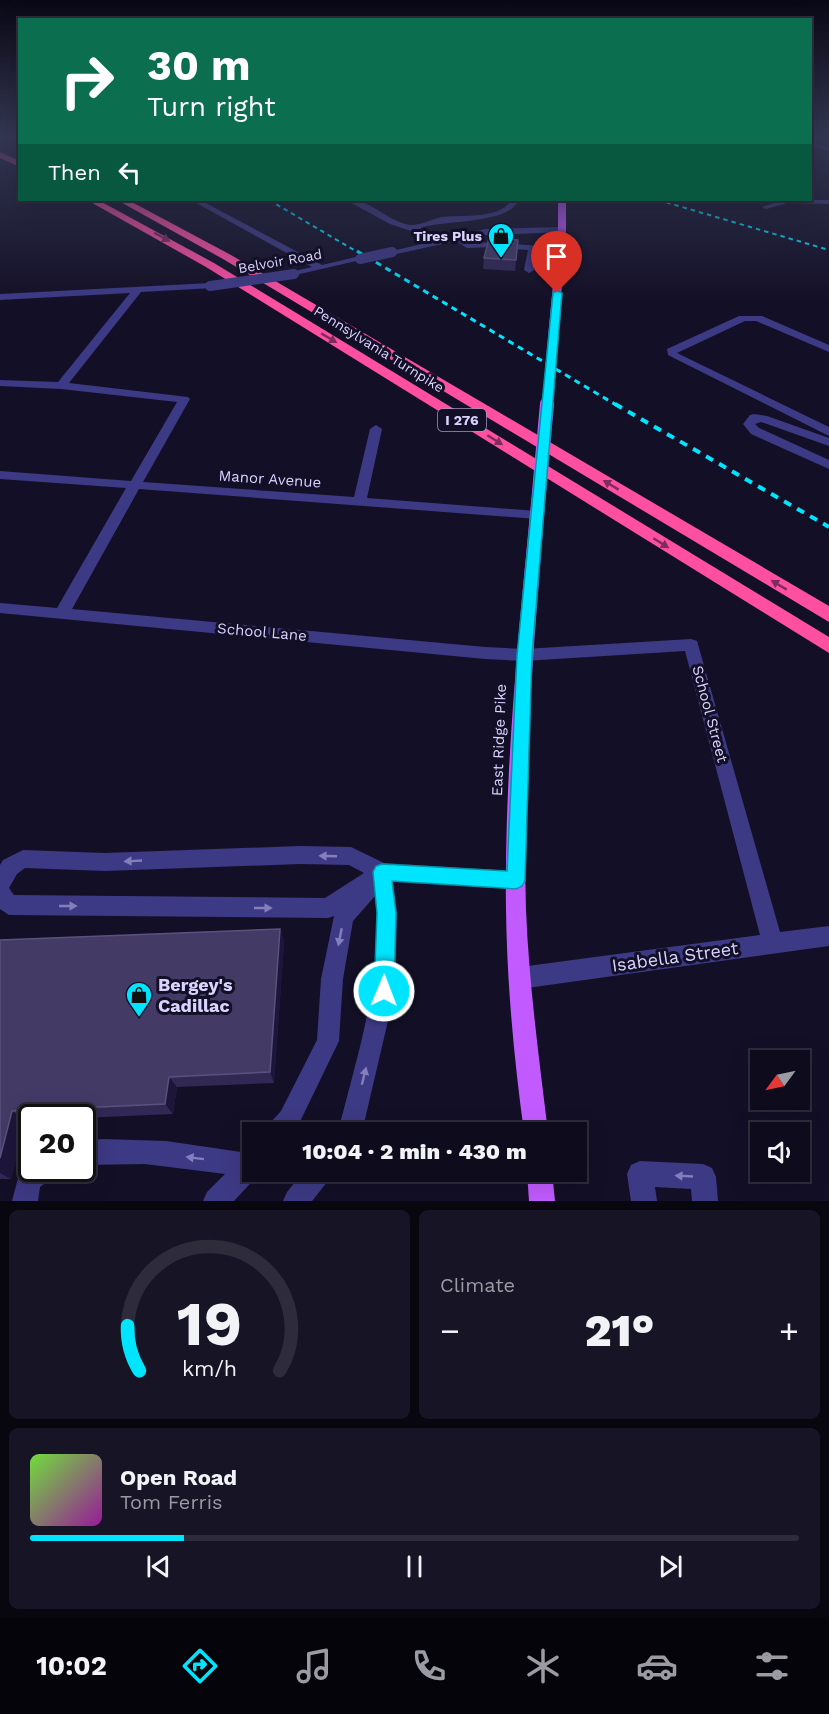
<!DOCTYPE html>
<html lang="en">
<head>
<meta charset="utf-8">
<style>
  body { margin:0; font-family:"Work Sans",sans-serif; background:#171425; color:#f1f3f6; height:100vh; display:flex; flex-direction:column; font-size:22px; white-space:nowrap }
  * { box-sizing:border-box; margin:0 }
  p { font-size:20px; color:#9b9ba3 }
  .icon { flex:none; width:33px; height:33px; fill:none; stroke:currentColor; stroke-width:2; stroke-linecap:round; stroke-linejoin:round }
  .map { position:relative; height:1201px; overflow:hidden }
  .details { display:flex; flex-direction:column; gap:9px; padding:9px; background:#08060f; flex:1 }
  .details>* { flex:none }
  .hud { position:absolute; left:18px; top:18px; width:794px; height:183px; border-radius:0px; box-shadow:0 6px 24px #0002,0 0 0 2px #2e2b3b; background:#0b6e4f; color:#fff; overflow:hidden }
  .needle { width:39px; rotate:237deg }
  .buttons { position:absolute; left:750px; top:1050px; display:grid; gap:12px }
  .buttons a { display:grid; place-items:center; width:60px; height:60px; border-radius:0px; background:#0e0b1c; box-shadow:0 6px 24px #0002,0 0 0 2px #2e2b3b; font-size:30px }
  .speed { position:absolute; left:18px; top:1104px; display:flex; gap:12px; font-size:30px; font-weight:700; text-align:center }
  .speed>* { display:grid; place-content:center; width:78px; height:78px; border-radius:50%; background:#0e0b1c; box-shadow:0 6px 24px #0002,0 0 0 2px #2e2b3b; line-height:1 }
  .speed .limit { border:3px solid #111; border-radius:9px; background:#fff; color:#111 }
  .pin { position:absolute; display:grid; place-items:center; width:51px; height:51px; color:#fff; margin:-62px -26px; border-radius:50% 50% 50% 0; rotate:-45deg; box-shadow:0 0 6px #0007 }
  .pin .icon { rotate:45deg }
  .me { position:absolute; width:66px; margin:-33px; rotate:1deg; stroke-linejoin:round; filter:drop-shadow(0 0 4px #0008) }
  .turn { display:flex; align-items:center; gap:21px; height:126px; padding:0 30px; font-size:27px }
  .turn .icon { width:78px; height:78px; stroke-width:2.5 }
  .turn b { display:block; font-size:42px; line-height:51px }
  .then { display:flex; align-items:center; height:57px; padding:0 30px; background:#0003; gap:12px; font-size:22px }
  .big { font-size:45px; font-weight:800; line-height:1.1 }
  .details .widget { flex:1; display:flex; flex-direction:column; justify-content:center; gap:9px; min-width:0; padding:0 21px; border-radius:9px; background:#171425 }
  .details .dial { align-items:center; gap:0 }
  .dial svg { height:156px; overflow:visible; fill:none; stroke:#2e2b3b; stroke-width:7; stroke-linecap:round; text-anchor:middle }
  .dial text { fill:#f1f3f6; stroke:none }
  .song { display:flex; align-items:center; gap:18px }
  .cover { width:72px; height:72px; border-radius:9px; background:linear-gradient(135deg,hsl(100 70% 55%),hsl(300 70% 35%)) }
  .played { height:6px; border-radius:3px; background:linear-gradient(90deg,#00e5ff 20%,#2e2b3b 20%) }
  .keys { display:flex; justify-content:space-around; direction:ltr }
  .heat { display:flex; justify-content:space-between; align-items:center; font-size:33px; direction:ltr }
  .details .tiles { flex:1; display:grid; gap:9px; grid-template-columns:1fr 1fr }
  .widget:last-child { grid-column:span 2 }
  .trip { position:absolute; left:242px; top:1122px; width:345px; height:60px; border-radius:0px; background:#0e0b1c; box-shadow:0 6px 24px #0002,0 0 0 2px #2e2b3b; font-weight:800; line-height:60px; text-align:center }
  .tab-bar { display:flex; height:96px; justify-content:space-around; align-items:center; background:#06040b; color:#9b9ba3 }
  .tab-bar .icon { width:42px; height:42px }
  .tab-bar .on { color:#00e5ff }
  .tab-bar b { font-size:27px; color:#f1f3f6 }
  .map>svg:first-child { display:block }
</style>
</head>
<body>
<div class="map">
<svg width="829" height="1201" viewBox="0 0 829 1201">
  <rect width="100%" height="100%" fill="#130f26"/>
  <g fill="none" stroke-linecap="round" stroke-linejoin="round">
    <g fill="#3d3a85" fill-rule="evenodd">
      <polygon points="823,135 829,135 829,137 820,139"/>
      <polygon points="810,141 829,147 829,151 810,145"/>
      <polygon points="191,200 200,200 322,265 360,256 365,259 291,276 291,272 312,267"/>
      <path d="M346,200C368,197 388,222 410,225C419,226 432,219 442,217C461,214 500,220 511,200H519C507,225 446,219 420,228L427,232L423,235L390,224Z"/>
      <polygon points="783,200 829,200 829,204 787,203 766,209 762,207"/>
      <path d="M562,227L565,228V232L485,235L464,239C472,244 522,243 536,246L534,270L529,273L524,270L528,250L491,247L467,248L456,241L392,255L388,252L485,229Z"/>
      <polygon points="210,283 213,284 213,288 141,292 69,383 188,397 190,399 143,482 354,497 370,429 376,425 382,429 367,498 537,511 544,515 537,519 139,489 72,609 485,647 524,649 691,639 697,641 780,932 829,926 829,946 520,989 512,986 509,978 512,970 520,967 760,935 685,651 524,661 485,659 0,613 0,603 57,608 126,488 0,479 0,471 131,481 177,402 61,389 0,386 0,380 58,382 130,293 0,300 0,294"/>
      <polygon points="739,316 762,316 829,345 829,352 756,321 745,321 677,353 829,427 829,436 668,355 667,349"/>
      <polygon points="754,414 767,416 829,438 829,446 761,422 755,424 759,428 829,460 829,469 751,434 743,424 750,415"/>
      <path d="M300,846L351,847L384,863L516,871L523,873L526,880L523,887L516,889L393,882L397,913L395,991L362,1132H338C357,1055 384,977 375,896L353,921L343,979L339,1041L295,1132H267L270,1123L281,1111L317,1040L321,979L334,916L328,918L9,915L0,909V865L3,860L23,850L105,853ZM300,864L349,865L364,873L325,898L14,895L9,888L17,874L25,868L105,871Z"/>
      <polygon points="103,1139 166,1141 248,1153 252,1152 252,1172 261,1172 234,1201 203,1201 207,1192 225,1174 145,1164 82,1165 82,1141"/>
      <polygon points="640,1161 703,1164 712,1168 716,1177 718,1201 692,1201 691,1189 655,1187 657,1201 631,1201 627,1174 631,1165"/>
      <polygon points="32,1162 32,1168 56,1168 53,1177 40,1187 38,1201 12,1201 20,1171"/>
      <polygon points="303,1172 332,1172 328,1181 312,1201 283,1201 287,1192"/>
    </g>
    <g fill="#c25bff" fill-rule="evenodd">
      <polygon points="558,200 566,200 566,230 557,349 552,352 547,349 558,230"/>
      <path d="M539,488L546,492C535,631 522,771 526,910C529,984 539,1058 548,1132H524C514,1059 507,984 506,910C504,771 519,631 532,492Z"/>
      <polygon points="527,1172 552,1172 555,1201 529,1201"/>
    </g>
    <g fill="#ff4fa3" fill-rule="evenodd">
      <polygon points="0,152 20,161 20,167 0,158"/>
      <polygon points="87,200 98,200 214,263 829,637 829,653 206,267"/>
      <polygon points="117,200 128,200 231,255 829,606 829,622 223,259"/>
    </g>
    <g stroke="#00e5ff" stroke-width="2" stroke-dasharray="4.5 4" stroke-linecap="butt">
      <polyline points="269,200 359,253"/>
      <polyline points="658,200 829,250"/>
    </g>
    <polyline stroke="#00e5ff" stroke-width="3" stroke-dasharray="6 5" stroke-linecap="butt" points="357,251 618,406"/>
    <polyline stroke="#00e5ff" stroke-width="4" stroke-dasharray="8 7" stroke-linecap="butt" points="615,404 829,527"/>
    <polyline stroke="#3d3a85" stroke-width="8" points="389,253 392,252"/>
    <g stroke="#3d3a85" stroke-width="10">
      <polyline points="360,259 392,252"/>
      <polyline points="210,286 294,274"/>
    </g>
    <polyline stroke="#c25bff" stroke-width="10" points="547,406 552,349"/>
    <polyline stroke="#c25bff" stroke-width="14" points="539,492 547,404"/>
  </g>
  <g fill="#312854">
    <polygon points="517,251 515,271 483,269 484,258"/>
    <polygon points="280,929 284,942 274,1083 177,1087 173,1114 82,1118 32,1118 32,1121 26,1121 11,1179 0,1179 0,940"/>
  </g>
  <g fill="#1d163a">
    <polygon points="280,929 284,942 274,1083 270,1072"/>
    <polygon points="169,1077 177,1087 173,1114 165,1104"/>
    <polygon points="12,1111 26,1121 11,1179 0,1173 0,1158"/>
  </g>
  <g fill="#433a66" stroke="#5a527e" stroke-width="1.5">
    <polygon points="489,238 518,240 516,260 484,258"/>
    <polygon points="280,929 270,1072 169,1077 165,1104 12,1111 0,1158 0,940"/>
  </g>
  <defs><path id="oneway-solid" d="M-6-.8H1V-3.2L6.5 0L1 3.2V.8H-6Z" transform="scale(1.5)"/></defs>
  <g fill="#7d2c5e">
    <use href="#oneway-solid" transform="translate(162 237) rotate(29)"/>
    <use href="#oneway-solid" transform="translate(329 338) rotate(31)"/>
    <use href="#oneway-solid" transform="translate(495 440) rotate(32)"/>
    <use href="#oneway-solid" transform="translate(611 485) rotate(-149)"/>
    <use href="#oneway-solid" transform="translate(661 543) rotate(32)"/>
    <use href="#oneway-solid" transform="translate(779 585) rotate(-149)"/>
  </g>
  <g fill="#837fbc">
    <use href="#oneway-solid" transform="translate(328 856) rotate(-178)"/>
    <use href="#oneway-solid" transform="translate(133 861) rotate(177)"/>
    <use href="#oneway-solid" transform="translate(68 906)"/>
    <use href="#oneway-solid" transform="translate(263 908)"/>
    <use href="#oneway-solid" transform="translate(340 937) rotate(101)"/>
    <use href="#oneway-solid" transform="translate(364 1076) rotate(-76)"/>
    <use href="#oneway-solid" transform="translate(195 1158) rotate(-173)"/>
    <use href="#oneway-solid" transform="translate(684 1176) rotate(-177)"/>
  </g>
  <linearGradient id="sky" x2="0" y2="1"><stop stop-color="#0a0815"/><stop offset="0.45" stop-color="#333752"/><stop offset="1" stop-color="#333752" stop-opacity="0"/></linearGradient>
  <rect width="829" height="303" fill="url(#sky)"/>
  <polygon fill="#00e5ff" stroke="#0095a6" stroke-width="1.5" points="557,290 562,293 532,655 525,880 522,886 516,889 392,881 396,913 394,991 391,998 384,1001 377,998 374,991 377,913 373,872 376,866 382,864 507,871 517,655 553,293"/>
  <defs>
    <g id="shop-pin" transform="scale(1.35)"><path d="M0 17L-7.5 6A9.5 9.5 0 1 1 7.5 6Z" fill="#00e5ff" stroke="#130f26"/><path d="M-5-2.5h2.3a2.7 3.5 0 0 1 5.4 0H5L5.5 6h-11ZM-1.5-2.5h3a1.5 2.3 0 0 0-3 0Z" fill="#111"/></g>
  </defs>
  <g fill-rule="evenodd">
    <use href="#shop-pin" x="501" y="236"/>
    <use href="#shop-pin" x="139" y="995"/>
  </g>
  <g text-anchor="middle" stroke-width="6" stroke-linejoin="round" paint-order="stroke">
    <g font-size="14" font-weight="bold" fill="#d9d4ff" stroke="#130f26" text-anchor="end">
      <text x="482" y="241">Tires Plus</text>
    </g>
    <g font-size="14" fill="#d9d4ff" stroke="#130f26">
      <text transform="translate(280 261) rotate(-10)" y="5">Belvoir Road</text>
      <text transform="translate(379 349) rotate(32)" y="5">Pennsylvania Turnpike</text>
    </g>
    <rect fill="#130f26" stroke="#9e99be" stroke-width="1.5" x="438" y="409" width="48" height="22" rx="4.5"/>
    <g font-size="14" font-weight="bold" fill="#d9d4ff">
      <text x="462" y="425">I 276</text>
    </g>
    <g font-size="15" fill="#d9d4ff" stroke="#130f26">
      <text transform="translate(270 479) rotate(4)" y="5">Manor Avenue</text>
      <text transform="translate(262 632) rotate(5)" y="5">School Lane</text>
      <text transform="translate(710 714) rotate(75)" y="5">School Street</text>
      <text transform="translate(499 740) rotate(-88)" y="5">East Ridge Pike</text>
    </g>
    <g font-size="18" fill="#d9d4ff" stroke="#130f26">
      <text transform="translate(675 957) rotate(-8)" y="6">Isabella Street</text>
    </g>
    <g font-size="18" font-weight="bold" fill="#d9d4ff" stroke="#130f26" text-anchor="start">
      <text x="158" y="991">Bergey's<tspan x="158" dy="21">Cadillac</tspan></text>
    </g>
  </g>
</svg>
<div class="buttons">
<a><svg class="needle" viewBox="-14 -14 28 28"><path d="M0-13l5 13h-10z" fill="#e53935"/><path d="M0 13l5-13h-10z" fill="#9b9ba3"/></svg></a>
<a><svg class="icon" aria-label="sound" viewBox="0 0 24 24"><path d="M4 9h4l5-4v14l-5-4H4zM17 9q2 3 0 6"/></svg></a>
</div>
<div class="speed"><div class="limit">20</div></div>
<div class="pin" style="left:557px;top:293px;background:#d93025"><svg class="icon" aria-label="arrive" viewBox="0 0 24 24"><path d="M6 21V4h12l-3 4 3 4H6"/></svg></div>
<svg class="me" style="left:384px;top:991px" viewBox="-20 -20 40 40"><circle r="17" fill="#00e5ff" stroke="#fff" stroke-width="3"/><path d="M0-11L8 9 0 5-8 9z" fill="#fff"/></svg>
<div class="trip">10:04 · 2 min · 430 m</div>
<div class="hud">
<div class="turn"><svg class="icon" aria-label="right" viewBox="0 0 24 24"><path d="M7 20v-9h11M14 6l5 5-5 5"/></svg><div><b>30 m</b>Turn right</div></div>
<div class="then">Then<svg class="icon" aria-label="left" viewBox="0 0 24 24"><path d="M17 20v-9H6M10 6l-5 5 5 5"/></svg></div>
</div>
</div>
<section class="details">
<div class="tiles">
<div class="widget dial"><svg viewBox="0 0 100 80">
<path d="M14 69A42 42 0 1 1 86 69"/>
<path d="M14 69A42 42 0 0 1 8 46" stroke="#00e5ff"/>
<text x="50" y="56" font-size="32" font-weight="700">19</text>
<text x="50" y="72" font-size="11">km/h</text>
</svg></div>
<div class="widget"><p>Climate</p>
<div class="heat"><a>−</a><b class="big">21°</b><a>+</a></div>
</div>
<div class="widget">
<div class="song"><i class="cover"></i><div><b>Open Road</b><p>Tom Ferris</p></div></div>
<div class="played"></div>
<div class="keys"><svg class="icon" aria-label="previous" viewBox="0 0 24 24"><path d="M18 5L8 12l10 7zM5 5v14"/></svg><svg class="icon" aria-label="pause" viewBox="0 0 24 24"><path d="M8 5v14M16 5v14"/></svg><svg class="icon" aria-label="next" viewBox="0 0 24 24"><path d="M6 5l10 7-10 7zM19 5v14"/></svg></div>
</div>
</div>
</section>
<nav class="tab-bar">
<b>10:02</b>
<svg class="icon on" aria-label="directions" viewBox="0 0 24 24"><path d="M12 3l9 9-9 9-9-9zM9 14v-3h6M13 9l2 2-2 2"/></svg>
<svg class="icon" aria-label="music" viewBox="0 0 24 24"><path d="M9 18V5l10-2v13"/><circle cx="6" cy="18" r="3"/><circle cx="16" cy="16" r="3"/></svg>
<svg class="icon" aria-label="phone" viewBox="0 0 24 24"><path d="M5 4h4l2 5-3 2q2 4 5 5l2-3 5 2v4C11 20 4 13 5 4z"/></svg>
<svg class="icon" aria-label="climate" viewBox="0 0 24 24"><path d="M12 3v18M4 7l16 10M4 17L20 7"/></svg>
<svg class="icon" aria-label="car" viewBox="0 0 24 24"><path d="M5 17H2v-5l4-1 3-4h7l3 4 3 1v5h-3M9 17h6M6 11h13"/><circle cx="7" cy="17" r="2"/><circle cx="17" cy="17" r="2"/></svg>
<svg class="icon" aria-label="filters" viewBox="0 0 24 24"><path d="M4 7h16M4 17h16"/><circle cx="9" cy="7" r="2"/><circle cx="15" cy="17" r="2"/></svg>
</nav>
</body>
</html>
